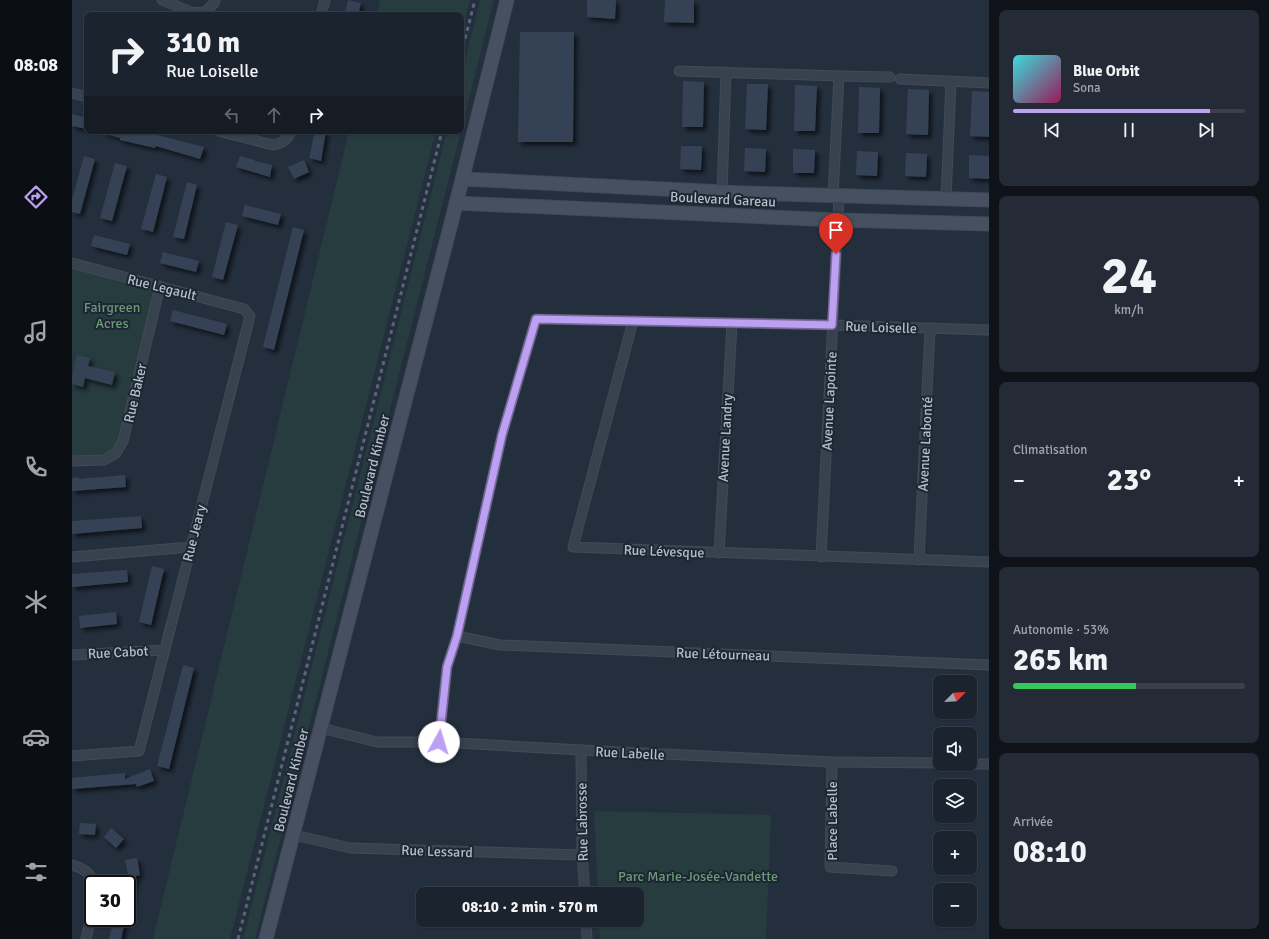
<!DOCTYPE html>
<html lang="fr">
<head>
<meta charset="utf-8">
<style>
  body { margin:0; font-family:Signika,sans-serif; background:#242b36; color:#f1f3f6; height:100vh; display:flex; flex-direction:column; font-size:15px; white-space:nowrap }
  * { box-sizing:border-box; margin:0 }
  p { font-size:13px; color:#a0a4aa }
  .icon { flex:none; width:22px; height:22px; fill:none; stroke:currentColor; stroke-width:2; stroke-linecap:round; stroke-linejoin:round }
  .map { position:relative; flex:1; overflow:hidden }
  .drawer { display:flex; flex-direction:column; gap:10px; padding:10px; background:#0f1319; width:280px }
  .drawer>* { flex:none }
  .top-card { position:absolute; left:12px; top:12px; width:380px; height:122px; border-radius:8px; box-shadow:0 1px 3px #0004,0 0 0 1px #39404a; background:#1b232e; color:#f1f3f6; overflow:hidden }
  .needle { width:26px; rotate:66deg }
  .fabs { position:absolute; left:861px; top:675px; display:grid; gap:8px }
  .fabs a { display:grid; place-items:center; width:44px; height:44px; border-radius:8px; background:#1b232e; box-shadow:0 1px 3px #0004,0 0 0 1px #39404a; font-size:20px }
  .speed { position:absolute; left:12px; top:875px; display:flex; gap:8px; font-size:20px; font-weight:700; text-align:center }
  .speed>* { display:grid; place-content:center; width:52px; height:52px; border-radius:50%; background:#1b232e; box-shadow:0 1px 3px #0004,0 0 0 1px #39404a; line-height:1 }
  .speed .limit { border:2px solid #111; border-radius:6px; background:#fff; color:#111 }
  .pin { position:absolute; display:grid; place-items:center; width:34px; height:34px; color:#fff; margin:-41px -17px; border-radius:50% 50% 50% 0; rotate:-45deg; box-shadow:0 0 4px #0007 }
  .pin .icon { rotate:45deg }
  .me { position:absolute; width:44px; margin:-22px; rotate:6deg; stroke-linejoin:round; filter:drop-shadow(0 0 3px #0008) }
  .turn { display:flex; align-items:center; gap:14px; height:84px; padding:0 16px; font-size:18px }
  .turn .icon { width:52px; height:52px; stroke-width:2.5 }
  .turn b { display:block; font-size:28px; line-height:34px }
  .lanes { display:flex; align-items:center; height:38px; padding:0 16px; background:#0003; justify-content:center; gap:20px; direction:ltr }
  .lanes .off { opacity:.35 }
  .big { font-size:30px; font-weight:800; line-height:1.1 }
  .drawer .tile { flex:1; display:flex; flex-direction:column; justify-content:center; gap:6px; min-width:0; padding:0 14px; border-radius:8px; background:#242b36 }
  .drawer .dial { align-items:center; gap:0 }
  .dial b { font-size:52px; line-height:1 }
  .song { display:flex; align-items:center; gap:12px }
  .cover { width:48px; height:48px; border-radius:6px; background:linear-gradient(135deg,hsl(180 70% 55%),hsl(330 70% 35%)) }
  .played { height:4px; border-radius:2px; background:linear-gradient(90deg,#bca0f2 85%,#39404a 85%) }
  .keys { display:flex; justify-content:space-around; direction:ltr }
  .heat { display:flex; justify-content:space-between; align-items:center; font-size:22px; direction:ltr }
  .charge { height:6px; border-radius:3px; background:linear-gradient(90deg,#34c759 53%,#39404a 0) }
  .trip { position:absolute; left:344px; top:887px; width:228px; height:40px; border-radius:8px; background:#1b232e; box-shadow:0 1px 3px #0004,0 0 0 1px #39404a; font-weight:800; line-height:40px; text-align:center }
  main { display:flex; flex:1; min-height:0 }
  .dock { display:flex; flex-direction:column; width:72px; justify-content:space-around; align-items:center; background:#0b0e12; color:#a0a4aa }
  .dock .icon { width:28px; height:28px }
  .dock .active { color:#bca0f2 }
  .dock b { font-size:18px; color:#f1f3f6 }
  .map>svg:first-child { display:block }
</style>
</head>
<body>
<main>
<nav class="dock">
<b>08:08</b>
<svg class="icon active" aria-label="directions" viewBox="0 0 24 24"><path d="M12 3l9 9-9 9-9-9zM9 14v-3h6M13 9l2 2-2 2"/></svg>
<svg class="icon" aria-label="music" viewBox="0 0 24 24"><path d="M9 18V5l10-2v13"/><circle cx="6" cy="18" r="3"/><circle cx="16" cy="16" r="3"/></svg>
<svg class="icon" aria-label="phone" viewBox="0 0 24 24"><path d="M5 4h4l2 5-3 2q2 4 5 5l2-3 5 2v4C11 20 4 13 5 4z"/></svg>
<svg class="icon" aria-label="climate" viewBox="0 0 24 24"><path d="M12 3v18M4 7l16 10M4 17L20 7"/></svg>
<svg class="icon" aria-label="car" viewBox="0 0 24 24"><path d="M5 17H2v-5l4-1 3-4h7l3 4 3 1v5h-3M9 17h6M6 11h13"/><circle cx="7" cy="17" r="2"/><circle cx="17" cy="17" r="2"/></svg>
<svg class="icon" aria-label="filters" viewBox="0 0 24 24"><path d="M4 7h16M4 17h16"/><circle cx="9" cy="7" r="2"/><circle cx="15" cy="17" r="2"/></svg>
</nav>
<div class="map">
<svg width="917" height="939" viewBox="0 0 917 939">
  <defs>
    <filter id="shadow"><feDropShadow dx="3.5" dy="3.5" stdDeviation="2" flood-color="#0009"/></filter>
  </defs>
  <rect width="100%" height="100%" fill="#242f3e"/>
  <g fill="#263c3f">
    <polygon points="308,0 398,0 389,35 389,15 305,15"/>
    <polygon points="408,0 422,0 389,130 389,76"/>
    <polygon points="277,131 364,131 158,939 81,939"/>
    <polygon points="375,131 389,131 183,939 171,939"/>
    <polygon points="0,263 88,286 51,441 32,460 0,461"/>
    <polygon points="522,811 699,815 694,939 528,939 527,920 565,920 565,894 526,894"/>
  </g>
  <g fill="#364354" filter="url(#shadow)">
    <polygon points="276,0 289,3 286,15 273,15"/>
    <polygon points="515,0 544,0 543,19 515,17"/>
    <polygon points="593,0 622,0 622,23 592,22"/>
    <polygon points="448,32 502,32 501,142 446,142"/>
    <polygon points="611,81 632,82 631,127 610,127"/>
    <polygon points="675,84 696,84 694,130 673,129"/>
    <polygon points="723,85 745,86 743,131 722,131"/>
    <polygon points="787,87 808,88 807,133 786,133"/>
    <polygon points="836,89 857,90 856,135 834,134"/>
    <polygon points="900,91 917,92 917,137 898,136"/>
    <polygon points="0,114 15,118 15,129 0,126"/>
    <polygon points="31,131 69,131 132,147 128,159 84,146 83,148 48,140 48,138 31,133"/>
    <polygon points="243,131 254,131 249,161 237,158"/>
    <polygon points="609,146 630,146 629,170 608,169"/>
    <polygon points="673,148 694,149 693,172 672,171"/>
    <polygon points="721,149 743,150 742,173 721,173"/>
    <polygon points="785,151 806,152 805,176 784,175"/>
    <polygon points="834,153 855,154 854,177 833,176"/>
    <polygon points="897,155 917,156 917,179 897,178"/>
    <polygon points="12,156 23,159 8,214 0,212 0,200"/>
    <polygon points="168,156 183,160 183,161 200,165 198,177 164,167"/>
    <polygon points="232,160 237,172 222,179 216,167"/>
    <polygon points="43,163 55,166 40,221 28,218"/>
    <polygon points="84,174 95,177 81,232 69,229"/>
    <polygon points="115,182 125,185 112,239 101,237"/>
    <polygon points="173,205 209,214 206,225 170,216"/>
    <polygon points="154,222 166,225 151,280 140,277"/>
    <polygon points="221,227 232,230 202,350 191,347"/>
    <polygon points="22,235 58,244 55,255 19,246"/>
    <polygon points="91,252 127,261 124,272 88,263"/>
    <polygon points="101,310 155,324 152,335 98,321"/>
    <polygon points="5,355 18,358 16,366 43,372 40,385 13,378 11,387 0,384 0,377"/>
    <polygon points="53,475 54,487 0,491 0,478 7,477 7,479"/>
    <polygon points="69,516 70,528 0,534 0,521"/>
    <polygon points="80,566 92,569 79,625 67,622"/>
    <polygon points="55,570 56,582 0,587 0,574"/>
    <polygon points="44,612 45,624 8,628 7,616"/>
    <polygon points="111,665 122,668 97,769 85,766"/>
    <polygon points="78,769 82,781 65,787 64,784 0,789 0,778 53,773 53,779"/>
    <polygon points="8,823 24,824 23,835 7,834"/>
    <polygon points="39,828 52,839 44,848 32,837"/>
    <polygon points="65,858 68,875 64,876 58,903 55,903 55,880 57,880 53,860"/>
    <polygon points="42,918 54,918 49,939 37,939"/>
  </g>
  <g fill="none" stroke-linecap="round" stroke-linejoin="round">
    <g stroke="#414a57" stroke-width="11">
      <g id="street">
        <polyline points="90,0 119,12 132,13 142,3 143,0"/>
        <polyline points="249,15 253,0"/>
        <polyline points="607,71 767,76 818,77"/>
        <polyline points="828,79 917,83"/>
        <polyline points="0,93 15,97"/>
        <path d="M146,131L201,145C211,143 215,140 219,131"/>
        <polyline points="650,192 654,72"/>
        <polyline points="761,196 767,76"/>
        <polyline points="874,199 879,81"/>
        <polyline points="0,263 172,309 178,316 67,751 0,756"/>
        <polyline points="561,321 501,547 917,562"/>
        <polyline points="0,461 32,460 44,453 51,441 88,286"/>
        <polyline points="647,553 660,324"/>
        <polyline points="0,557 119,547"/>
        <polyline points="749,557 767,196"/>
        <polyline points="847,560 858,329"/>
        <polyline points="385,636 428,645 917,665"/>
        <polyline points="0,655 93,650"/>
        <polyline points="249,728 305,742 367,742 509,750 760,762 868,763"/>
        <polyline points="367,742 375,667 385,636 430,435 464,319 760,325 917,330"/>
        <polyline points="509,750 510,855 513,894"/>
        <polyline points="760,762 758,867 820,871"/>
        <polyline points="898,764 917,764"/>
        <polyline points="222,835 278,848 510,855"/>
        <path d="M0,865C12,868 18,873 23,884"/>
        <polyline points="514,920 515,939"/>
        <polyline points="14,939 21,908"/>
      </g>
    </g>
    <g stroke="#414a57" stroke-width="15">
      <g id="secondary">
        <polyline points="391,179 671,193 917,200"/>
        <polyline points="384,203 765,220 917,224"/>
        <polyline points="194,939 382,212 435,0"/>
      </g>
    </g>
    <use href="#street" stroke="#38414e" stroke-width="9"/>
    <use href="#secondary" stroke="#465061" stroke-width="13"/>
    <g stroke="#5a6575" stroke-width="3" stroke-dasharray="4 4" stroke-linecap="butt">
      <polyline points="389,54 403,0"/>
      <polyline points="166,939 370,131"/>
    </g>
  </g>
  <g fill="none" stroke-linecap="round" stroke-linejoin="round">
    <g stroke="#7a689d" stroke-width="10">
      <polyline id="route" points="367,742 375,667 385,636 430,435 464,319 760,325 764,254"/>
    </g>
    <use href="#route" stroke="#bca0f2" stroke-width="7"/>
  </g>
  <g text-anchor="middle" stroke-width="4" stroke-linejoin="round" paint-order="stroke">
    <g font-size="14" fill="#b4bcc9" stroke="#1d2633">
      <text transform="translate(651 199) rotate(3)" y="5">Boulevard Gareau</text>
      <text transform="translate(90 287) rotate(14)" y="5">Rue Legault</text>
      <text transform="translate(809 327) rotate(2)" y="5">Rue Loiselle</text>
      <text transform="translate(63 393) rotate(-77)" y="5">Rue Baker</text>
      <text transform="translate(757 401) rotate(-87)" y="5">Avenue Lapointe</text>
      <text transform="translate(653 438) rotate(-87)" y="5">Avenue Landry</text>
      <text transform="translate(853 444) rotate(-87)" y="5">Avenue Labonté</text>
      <text transform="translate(300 466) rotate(-76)" y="5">Boulevard Kimber</text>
      <text transform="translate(122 533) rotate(-76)" y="5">Rue Jeary</text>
      <text transform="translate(592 551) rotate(2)" y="5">Rue Lévesque</text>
      <text transform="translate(46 652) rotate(-3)" y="5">Rue Cabot</text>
      <text transform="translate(651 654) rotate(2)" y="5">Rue Létourneau</text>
      <text transform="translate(558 753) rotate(3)" y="5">Rue Labelle</text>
      <text transform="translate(219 780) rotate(-76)" y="5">Boulevard Kimber</text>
      <text transform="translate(760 821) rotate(-90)" y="5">Place Labelle</text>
      <text transform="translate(510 822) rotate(-91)" y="5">Rue Labrosse</text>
      <text transform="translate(365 851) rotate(2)" y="5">Rue Lessard</text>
    </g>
    <g font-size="14" fill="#6b9a76" stroke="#1d2633">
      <text x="40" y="312">Fairgreen<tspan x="40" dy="16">Acres</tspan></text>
      <text x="626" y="881">Parc Marie-Josée-Vandette</text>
    </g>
  </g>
</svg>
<div class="fabs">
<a><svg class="needle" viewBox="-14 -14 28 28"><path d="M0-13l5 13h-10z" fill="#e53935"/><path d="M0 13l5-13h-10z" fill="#a0a4aa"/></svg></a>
<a><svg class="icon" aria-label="sound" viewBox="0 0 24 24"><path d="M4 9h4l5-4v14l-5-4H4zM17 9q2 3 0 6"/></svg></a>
<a><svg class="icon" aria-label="layers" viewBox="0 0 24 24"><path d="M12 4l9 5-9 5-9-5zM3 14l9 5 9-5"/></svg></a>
<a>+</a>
<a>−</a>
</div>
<div class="speed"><div class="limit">30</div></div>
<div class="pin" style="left:764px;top:254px;background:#d93025"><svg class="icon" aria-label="arrive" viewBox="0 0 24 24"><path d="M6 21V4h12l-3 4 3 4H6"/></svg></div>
<svg class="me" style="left:367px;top:742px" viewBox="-20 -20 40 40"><circle r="19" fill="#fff"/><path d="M0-13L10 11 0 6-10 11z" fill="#bca0f2"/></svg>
<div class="trip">08:10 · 2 min · 570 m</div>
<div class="top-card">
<div class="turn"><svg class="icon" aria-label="right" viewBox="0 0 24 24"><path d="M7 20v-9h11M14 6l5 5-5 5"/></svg><div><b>310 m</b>Rue Loiselle</div></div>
<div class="lanes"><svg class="icon off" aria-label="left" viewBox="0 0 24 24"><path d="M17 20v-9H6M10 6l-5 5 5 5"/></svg><svg class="icon off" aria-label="ahead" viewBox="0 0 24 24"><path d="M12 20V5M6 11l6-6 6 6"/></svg><svg class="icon" aria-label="right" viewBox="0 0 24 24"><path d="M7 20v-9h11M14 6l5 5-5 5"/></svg></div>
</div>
</div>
<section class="drawer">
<div class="tile">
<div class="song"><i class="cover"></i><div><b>Blue Orbit</b><p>Sona</p></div></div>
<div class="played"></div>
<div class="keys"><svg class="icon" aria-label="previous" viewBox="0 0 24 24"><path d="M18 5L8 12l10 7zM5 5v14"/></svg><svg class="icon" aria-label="pause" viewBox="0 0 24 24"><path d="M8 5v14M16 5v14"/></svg><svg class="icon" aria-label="next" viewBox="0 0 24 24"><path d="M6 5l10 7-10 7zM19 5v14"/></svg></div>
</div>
<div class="tile dial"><b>24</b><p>km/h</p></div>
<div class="tile"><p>Climatisation</p>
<div class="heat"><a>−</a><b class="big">23°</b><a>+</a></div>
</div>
<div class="tile"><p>Autonomie · 53%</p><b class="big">265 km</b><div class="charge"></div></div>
<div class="tile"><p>Arrivée</p><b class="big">08:10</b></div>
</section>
</main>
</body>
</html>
